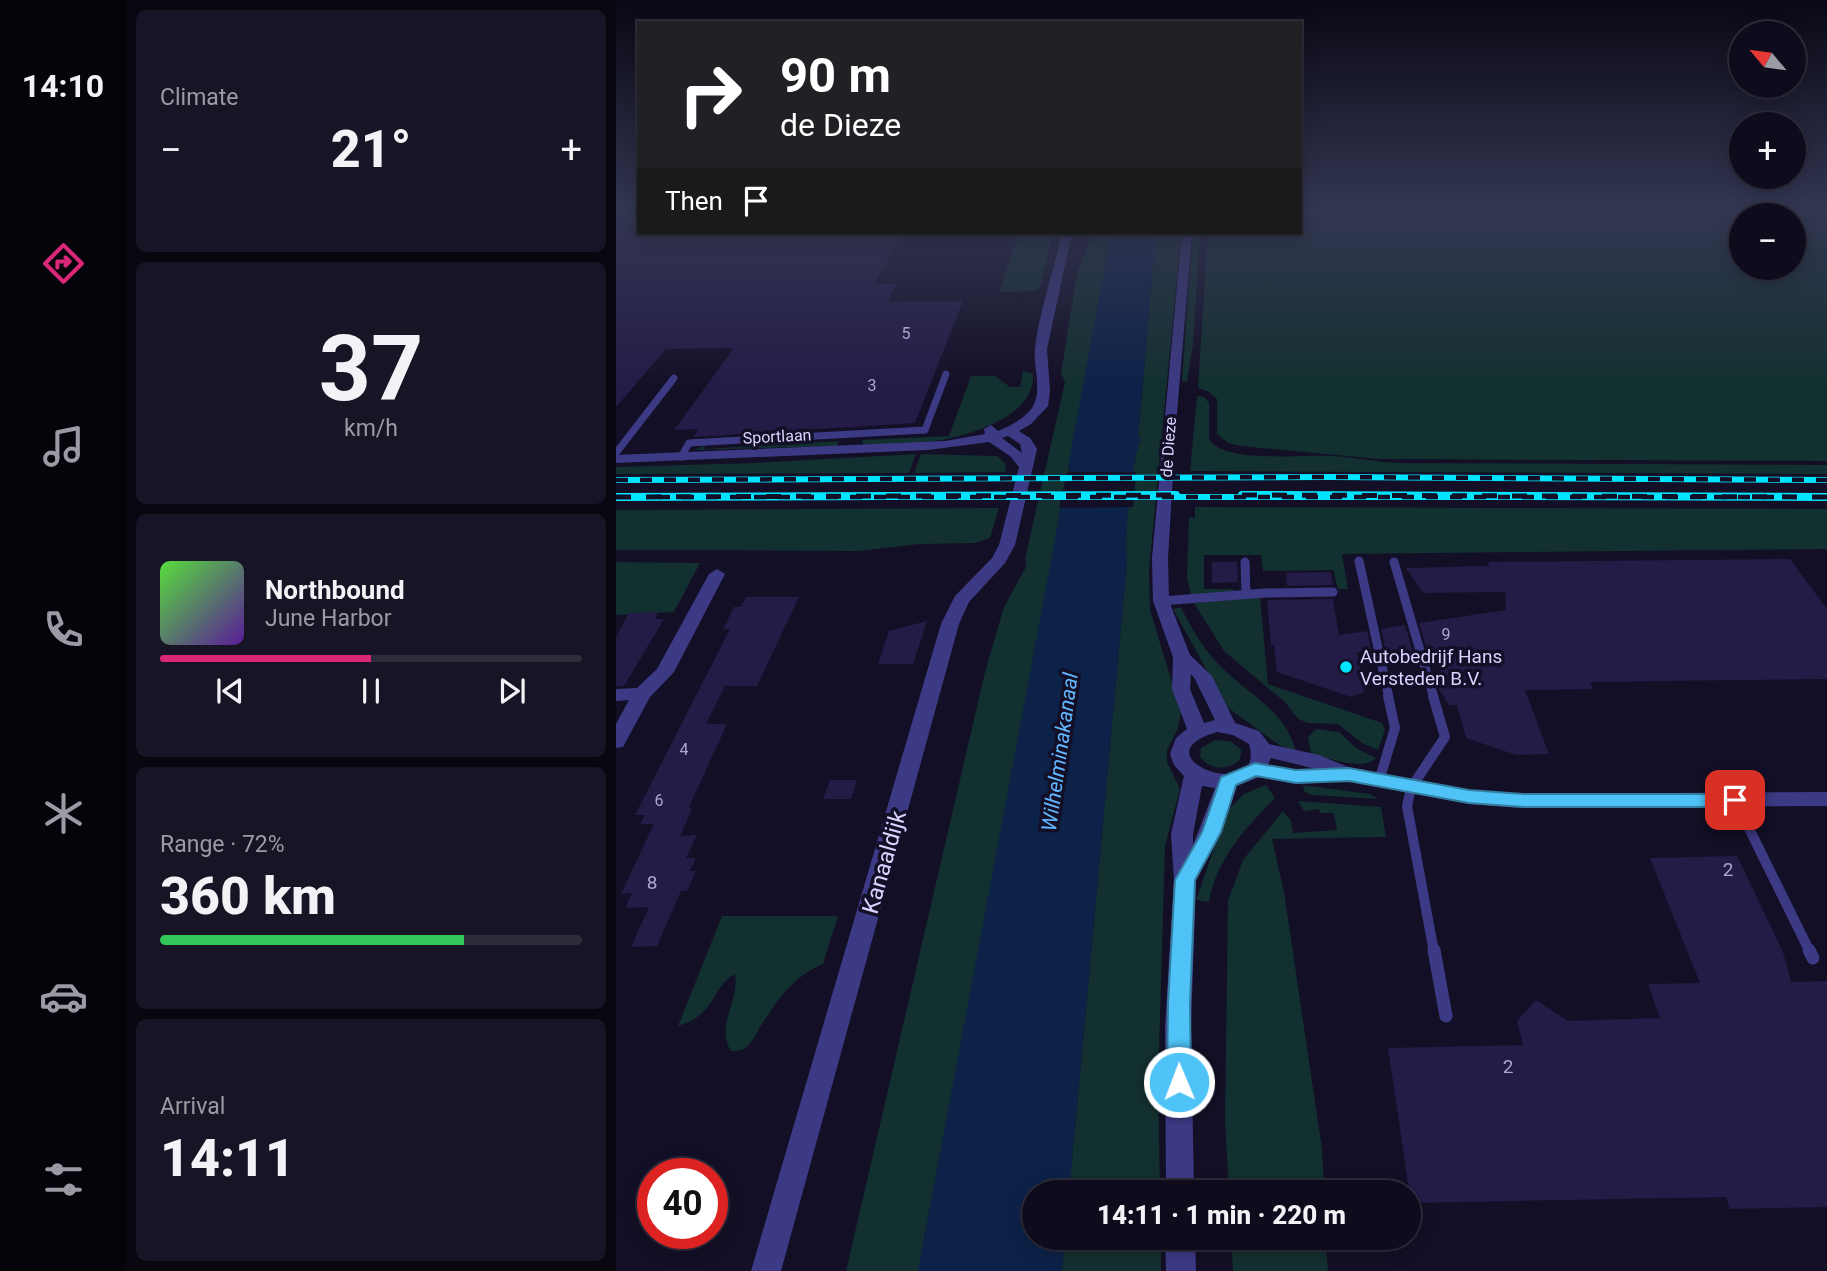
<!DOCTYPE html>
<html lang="en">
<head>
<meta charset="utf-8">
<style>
  body { margin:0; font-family:Roboto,sans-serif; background:#171425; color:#f1f3f6; height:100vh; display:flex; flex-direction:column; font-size:26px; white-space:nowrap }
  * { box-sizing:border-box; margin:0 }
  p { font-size:23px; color:#9b9ba3 }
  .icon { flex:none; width:38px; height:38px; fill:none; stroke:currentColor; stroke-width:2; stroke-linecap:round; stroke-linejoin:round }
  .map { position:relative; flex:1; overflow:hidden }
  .side { display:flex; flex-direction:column; gap:10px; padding:10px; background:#08060f; width:490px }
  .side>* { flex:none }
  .top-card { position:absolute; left:21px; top:21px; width:665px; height:214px; border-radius:0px; box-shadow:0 4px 18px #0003,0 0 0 2px #2e2b3b; background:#202124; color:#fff; overflow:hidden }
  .needle { width:46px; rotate:299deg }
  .fabs { position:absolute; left:1113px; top:21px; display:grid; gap:14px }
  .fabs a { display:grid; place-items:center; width:77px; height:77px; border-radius:50%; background:#0e0b1c; box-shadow:0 4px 18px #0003,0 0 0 2px #2e2b3b; font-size:35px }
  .speed { position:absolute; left:21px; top:1158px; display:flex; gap:14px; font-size:35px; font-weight:700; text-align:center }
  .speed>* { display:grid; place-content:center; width:91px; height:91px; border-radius:50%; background:#0e0b1c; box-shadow:0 4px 18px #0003,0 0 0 2px #2e2b3b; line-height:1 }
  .speed .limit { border:10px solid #d22; background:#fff; color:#111 }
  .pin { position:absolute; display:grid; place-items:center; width:60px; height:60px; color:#fff; margin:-30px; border-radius:14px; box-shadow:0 4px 10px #0006 }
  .me { position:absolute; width:77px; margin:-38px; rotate:359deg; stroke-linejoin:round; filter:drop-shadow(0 0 5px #0008) }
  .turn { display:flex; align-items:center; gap:24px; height:147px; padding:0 28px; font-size:32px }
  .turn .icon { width:91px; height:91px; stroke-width:2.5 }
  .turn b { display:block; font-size:49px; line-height:60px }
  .then { display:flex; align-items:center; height:66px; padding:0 28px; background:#0003; gap:14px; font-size:26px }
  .big { font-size:52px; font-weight:800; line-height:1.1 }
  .side .widget { flex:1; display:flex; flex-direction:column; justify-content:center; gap:10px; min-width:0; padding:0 24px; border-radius:10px; background:#171425 }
  .side .dial { align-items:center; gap:0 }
  .dial b { font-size:91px; line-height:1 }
  .song { display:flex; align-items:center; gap:21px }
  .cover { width:84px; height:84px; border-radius:10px; background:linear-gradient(135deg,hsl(110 70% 55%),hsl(270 70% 35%)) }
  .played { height:7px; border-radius:4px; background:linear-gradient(90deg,#db2777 50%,#2e2b3b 50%) }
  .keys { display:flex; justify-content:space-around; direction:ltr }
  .heat { display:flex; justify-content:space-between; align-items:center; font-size:38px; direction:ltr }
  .charge { height:10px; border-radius:5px; background:linear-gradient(90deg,#34c759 72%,#2e2b3b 0) }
  .trip { position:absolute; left:406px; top:1180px; width:399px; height:70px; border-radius:35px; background:#0e0b1c; box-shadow:0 4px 18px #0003,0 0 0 2px #2e2b3b; font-weight:800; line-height:70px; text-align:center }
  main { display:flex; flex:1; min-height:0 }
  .tabs { display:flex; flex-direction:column; width:126px; justify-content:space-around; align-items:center; background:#06040b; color:#9b9ba3 }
  .tabs .icon { width:49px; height:49px }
  .tabs .active { color:#db2777 }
  .tabs b { font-size:32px; color:#f1f3f6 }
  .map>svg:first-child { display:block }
</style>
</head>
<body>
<main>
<nav class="tabs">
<b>14:10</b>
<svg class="icon active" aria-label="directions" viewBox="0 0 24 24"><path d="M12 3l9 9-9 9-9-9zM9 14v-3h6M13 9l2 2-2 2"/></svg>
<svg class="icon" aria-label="music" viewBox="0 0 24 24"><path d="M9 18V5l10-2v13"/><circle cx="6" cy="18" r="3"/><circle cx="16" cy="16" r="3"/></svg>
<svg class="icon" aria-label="phone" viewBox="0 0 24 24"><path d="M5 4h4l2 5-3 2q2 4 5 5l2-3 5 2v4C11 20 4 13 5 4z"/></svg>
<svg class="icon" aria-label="climate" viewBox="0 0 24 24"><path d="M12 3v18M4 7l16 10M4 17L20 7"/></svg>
<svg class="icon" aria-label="car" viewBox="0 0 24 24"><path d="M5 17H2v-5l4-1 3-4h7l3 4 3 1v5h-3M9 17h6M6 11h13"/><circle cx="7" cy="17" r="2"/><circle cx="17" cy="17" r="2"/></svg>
<svg class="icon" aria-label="filters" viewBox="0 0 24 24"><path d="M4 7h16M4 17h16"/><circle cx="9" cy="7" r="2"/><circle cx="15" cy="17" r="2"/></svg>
</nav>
<section class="side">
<div class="widget"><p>Climate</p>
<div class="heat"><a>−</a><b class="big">21°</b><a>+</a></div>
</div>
<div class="widget dial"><b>37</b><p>km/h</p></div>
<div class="widget">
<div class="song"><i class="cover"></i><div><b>Northbound</b><p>June Harbor</p></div></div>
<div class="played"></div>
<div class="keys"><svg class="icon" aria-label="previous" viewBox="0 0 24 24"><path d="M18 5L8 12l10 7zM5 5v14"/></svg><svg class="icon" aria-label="pause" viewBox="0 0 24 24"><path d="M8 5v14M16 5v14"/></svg><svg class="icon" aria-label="next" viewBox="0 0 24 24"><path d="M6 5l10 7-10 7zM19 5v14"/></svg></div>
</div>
<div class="widget"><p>Range · 72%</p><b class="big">360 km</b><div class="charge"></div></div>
<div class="widget"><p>Arrival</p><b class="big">14:11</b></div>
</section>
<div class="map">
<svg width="1211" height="1271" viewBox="0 0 1211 1271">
  <rect width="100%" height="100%" fill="#130f26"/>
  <g fill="#12302f" fill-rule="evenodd">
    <path d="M684,210H1211V461L762,459L624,446L612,443L601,434V399L593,392L582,388L592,233H684ZM1125,215H1178V268H1125Z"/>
    <polygon points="403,233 437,233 424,288 420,291 383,292"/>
    <polygon points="477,233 495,233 489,280 302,1271 230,1271 369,672 388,607 410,567 409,559 449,382 445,374 461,273"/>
    <path d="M540,233H565L533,571L534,610L565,712L562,728L551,750V762L564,789L549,846L542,1084L544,1192H453L511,562C507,542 516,457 525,439L522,437Z"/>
    <polygon points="577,233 584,233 577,344 571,382 566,381"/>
    <path d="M407,371L417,374C421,434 290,451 247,444L246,440L333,436L355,376H379L394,387H404Z"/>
    <path d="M581,396L588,397L593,403V440C612,464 687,454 716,456C738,457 760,462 782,463L1211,465V474L574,471Z"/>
    <polygon points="223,441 221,446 79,450 90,444 88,449"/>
    <polygon points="300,454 293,473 0,474 0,467 138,463"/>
    <polygon points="305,454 381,456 389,463 390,472 298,473"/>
    <polygon points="579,507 1211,509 1211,549 726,554 732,589 722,589 717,570 647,571 645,555 588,555 588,589 617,589 618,592 575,595 571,577 573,518 579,518"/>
    <polygon points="383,508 374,538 359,543 304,544 243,551 0,550 0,510"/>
    <polygon points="0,562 84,563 58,612 0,615"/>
    <polygon points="644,597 652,684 766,723 769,730 762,750 746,743 722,724 692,723 682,719 669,702 608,651 578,603"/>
    <path d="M565,607C575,628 588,650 604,666C633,695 668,709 680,751L663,745L611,707L557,609Z"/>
    <path d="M700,729L723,732L740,748L760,758C747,772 711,757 695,754L692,737Z"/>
    <path d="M599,740L614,741L626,750L623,761C610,771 595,770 584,757L585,748Z"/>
    <path d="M650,785L659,798C629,829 601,858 593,902L580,900L611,811L628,794Z"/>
    <polygon points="686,785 754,794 762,799 696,795 689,792"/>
    <polygon points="682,801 765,807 770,837 656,839 668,892 706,1149 708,1192 613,1192 609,1121 612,901 627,860 667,811 675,821 677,833 721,830 718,813 704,813 703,809 688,811"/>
    <path d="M106,916H222L207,964C178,976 162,999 146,1024C141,1032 135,1046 126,1050C122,1051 118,1051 115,1051C99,1027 124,1000 119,974C94,988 102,1014 62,1026Z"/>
    <polygon points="449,1237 545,1237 545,1271 446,1271"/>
    <polygon points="615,1237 709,1237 712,1271 617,1271"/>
  </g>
  <path fill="#0c2248" d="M495,233H540L522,436L525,439C516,457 507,542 511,562L453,1192H418V1237H449L446,1271H302L444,512L455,472L452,467Z"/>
  <polygon fill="#130f26" points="451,472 520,472 517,507 443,508"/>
  <g fill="#241b47">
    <polygon points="0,210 23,210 23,221 10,233 287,233 258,284 280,284 272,302 347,301 299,423 78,437 82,429 58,430 118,348 50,349 0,407"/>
    <polygon points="1174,559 1211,609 1211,679 974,682 977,689 909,690 933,754 900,755 850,738 841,705 833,705 823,689 822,686 833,684 812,653 803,623 890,610 889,592 807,593 790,568 873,566 872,562"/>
    <polygon points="596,562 621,562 622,582 596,583"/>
    <polygon points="715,572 717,585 671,586 670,573"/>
    <polygon points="130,597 183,597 141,686 109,686 90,724 111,724 73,807 76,810 64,836 81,835 70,858 80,858 74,871 80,871 71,891 65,891 41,946 15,947 33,907 9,908 16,893 5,894 38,824 24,824 29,815 19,815 114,629 107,629 118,607 125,607"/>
    <polygon points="717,599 723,635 751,631 756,652 741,652 748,692 735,697 661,672 658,645 655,645 651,600"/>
    <polygon points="42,612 39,619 48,619 8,686 0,686 0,637 13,613"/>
    <polygon points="311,621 297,664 262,664 273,631"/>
    <polygon points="789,625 797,652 770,652 765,629"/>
    <polygon points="214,780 241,780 235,799 207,799"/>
    <polygon points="1121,856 1167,952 1175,982 1211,981 1211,1207 1114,1209 1110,1197 795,1203 772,1048 907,1045 901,1021 920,1000 952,1021 1044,1018 1032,984 1084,983 1034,858"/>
  </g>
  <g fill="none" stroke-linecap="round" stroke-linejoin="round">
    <g stroke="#3d3a85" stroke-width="7">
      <polyline points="0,453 58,378"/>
      <polyline points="65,457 73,443 309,430 330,374"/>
    </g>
    <g stroke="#3d3a85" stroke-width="9">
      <polyline points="743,561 773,698"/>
      <polyline points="629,562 630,594"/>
      <polyline points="778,562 818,698"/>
      <polyline points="545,601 649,593 717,592"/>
    </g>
    <g stroke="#3d3a85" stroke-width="10">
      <polyline points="817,696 829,737 795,788 791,806 818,952"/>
      <polyline points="763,781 779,728 772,696"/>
      <polyline points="1119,800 1194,952"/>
    </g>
    <g stroke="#3d3a85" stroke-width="13">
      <polyline points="818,950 830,1016"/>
      <polyline points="1193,950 1197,958"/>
    </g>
    <polygon fill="#3d3a85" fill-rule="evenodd" points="101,569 109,574 58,672 34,697 7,747 0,748 0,724 13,700 0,701 0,689 21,688 41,669 93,574"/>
    <g fill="#3d3a85" fill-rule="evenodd">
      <path d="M446,233H456L431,349L434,391L432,406L415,424L403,431L414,438L421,449L399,545L389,563L353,602L343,624L165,1271H135L325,624L339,596L376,558L383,545L403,467L394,456L373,442L312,450L0,463V455L329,441L369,434L368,429L375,425L382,431C395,426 415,415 419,402C425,384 417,366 419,348C423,313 438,269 446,233ZM392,436L404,444L406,453L386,438Z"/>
      <path d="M566,233H576L560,425L552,558L553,601L574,655L596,676L619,723L643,731L653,744L703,755L737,769L853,790L907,794L1211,792V806L907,808L853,804L730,781L680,784L643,777L621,786L606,832L580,880L575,1027L578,1192H550L549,1027L558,880L555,834L568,776L558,765L554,754L560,738L571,729L556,689L557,657L537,601L536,558ZM575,674L579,679L599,720L588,723L574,689ZM601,732L617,735L633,744C652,806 517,757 601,732ZM655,758L700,769L680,770L652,765ZM586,786L599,788L577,845V834Z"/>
      <polygon points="549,1237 579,1237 580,1271 550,1271"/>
    </g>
    <g stroke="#00e5ff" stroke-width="6">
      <g id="rail-far1">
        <polyline points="0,480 712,477 1211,480"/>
        <polyline points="42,497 1167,497"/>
      </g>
    </g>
    <g stroke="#00e5ff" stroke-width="8">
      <g id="rail">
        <polyline points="626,495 1211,497"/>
        <polyline points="0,497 560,495"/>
      </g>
    </g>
    <use href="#rail-far1" stroke="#130f26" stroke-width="4.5" stroke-dasharray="12" stroke-linecap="butt"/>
    <use href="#rail" stroke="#130f26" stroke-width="5" stroke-dasharray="15" stroke-linecap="butt"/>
  </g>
  <linearGradient id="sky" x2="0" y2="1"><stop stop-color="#0a0815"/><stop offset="0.54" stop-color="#333752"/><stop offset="1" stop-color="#333752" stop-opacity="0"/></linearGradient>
  <rect width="1211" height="388" fill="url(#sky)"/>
  <polygon fill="#4fc3f7" stroke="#337fa1" stroke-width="2" points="639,763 680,770 733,768 853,790 907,794 1119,794 1126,795 1129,800 1126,805 1119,807 907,807 853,803 733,781 680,783 640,776 620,785 605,832 579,880 574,1003 575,1082 571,1090 563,1093 554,1090 551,1082 552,1003 559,880 586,832 605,777"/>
  <circle fill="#00e5ff" stroke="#130f26" stroke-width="2.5" cx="730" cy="667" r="7"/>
  <g text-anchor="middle" stroke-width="7" stroke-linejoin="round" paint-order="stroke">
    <g font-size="16" fill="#aca6d1">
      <text x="290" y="339">5</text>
      <text x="256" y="391">3</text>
      <text x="830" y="640">9</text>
      <text x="68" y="755">4</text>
      <text x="43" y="806">6</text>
    </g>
    <g font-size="16" fill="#d9d4ff" stroke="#130f26">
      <text transform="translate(161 436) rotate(-3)" y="6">Sportlaan</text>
      <text transform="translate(552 447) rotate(-86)" y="6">de Dieze</text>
    </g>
    <g font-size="19" fill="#d9d4ff" stroke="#130f26" text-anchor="start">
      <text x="744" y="663">Autobedrijf Hans<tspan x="744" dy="22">Versteden B.V.</tspan></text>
    </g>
    <g font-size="19" fill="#aca6d1">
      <text x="1112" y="876">2</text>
      <text x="36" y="889">8</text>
      <text x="892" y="1073">2</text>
    </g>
    <g font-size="21" font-style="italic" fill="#62b6ff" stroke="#130f26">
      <text transform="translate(444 752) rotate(-82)" y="7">Wilhelminakanaal</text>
    </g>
    <g font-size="23" fill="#d9d4ff" stroke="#130f26">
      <text transform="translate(268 862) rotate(-74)" y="8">Kanaaldijk</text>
    </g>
  </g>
</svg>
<div class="fabs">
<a><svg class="needle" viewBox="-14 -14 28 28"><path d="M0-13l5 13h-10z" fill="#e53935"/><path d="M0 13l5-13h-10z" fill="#9b9ba3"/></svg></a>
<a>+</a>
<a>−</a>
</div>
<div class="speed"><div class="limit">40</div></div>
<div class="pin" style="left:1119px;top:800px;background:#d93025"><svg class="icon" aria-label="arrive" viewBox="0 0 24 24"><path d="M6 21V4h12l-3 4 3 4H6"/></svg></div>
<svg class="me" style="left:563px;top:1082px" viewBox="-20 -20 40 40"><circle r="17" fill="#4fc3f7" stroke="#fff" stroke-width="3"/><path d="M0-11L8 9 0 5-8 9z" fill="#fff"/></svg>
<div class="trip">14:11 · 1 min · 220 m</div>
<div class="top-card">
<div class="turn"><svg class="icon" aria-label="right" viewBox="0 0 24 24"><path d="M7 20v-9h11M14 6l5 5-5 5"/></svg><div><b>90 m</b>de Dieze</div></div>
<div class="then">Then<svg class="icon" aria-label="arrive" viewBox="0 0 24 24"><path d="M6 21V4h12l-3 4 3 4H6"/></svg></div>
</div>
</div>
</main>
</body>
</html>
